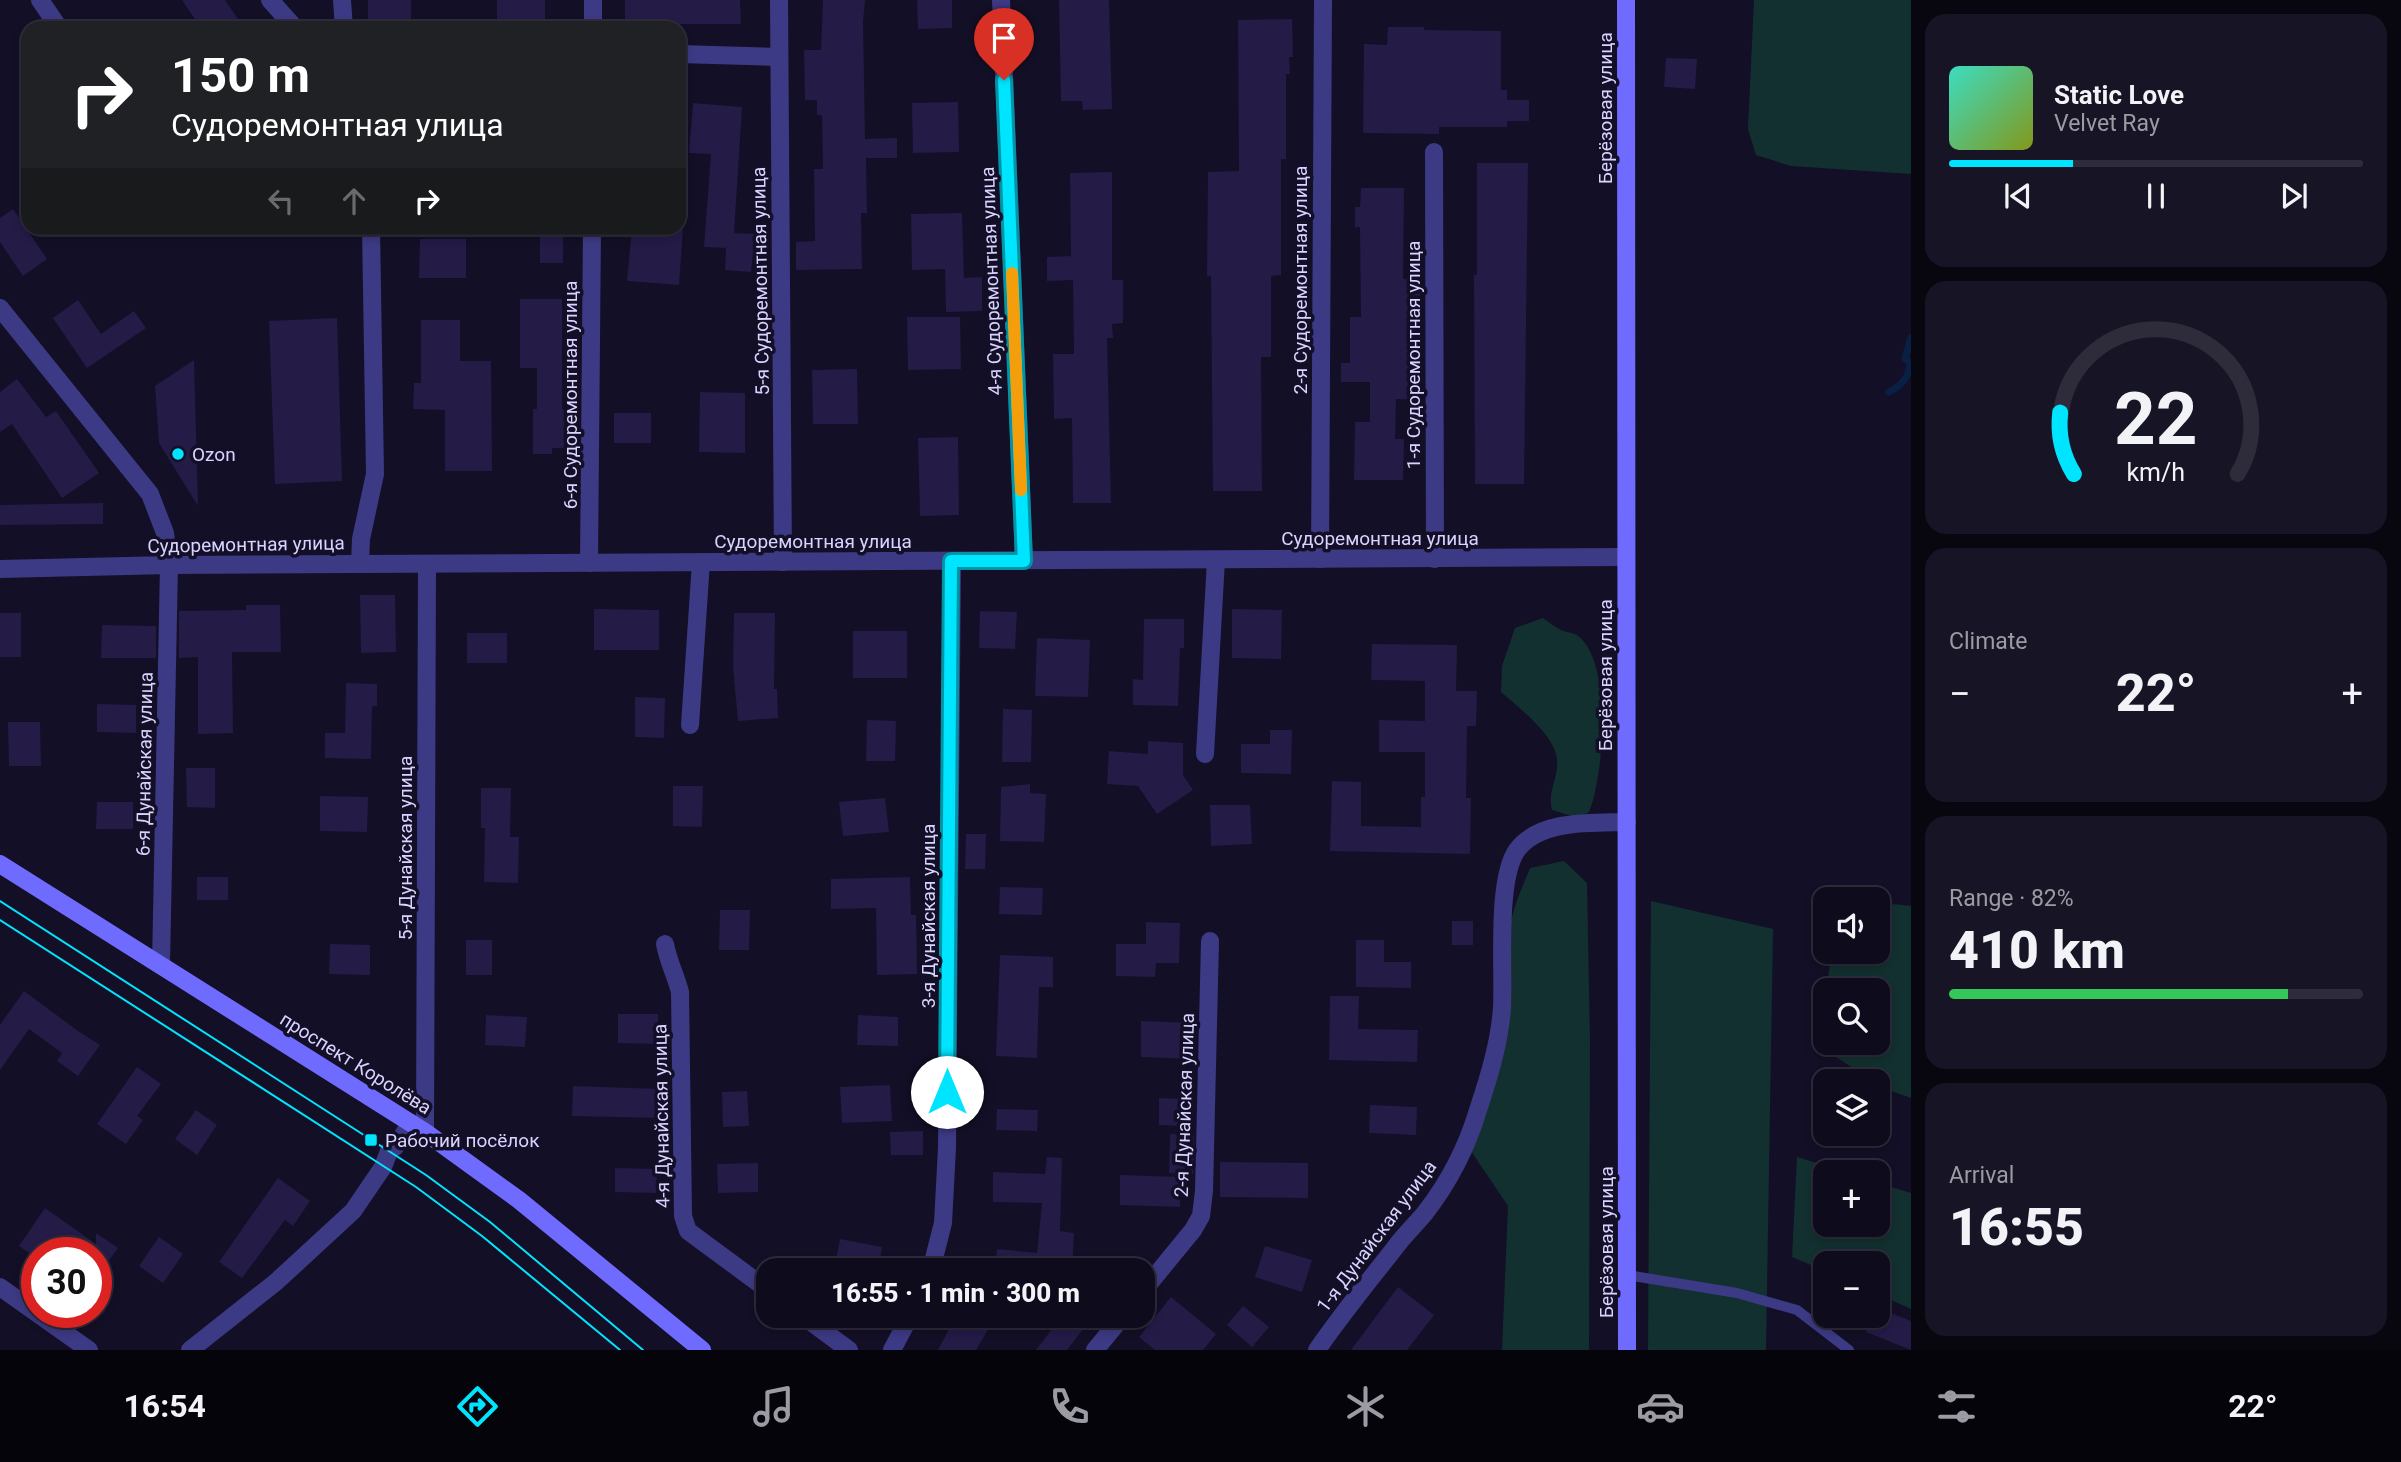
<!DOCTYPE html>
<html lang="en">
<head>
<meta charset="utf-8">
<style>
  body { margin:0; font-family:Roboto,sans-serif; background:#171425; color:#f1f3f6; height:100vh; display:flex; flex-direction:column; font-size:26px; white-space:nowrap }
  * { box-sizing:border-box; margin:0 }
  p { font-size:23px; color:#9b9ba3 }
  .icon { flex:none; width:38px; height:38px; fill:none; stroke:currentColor; stroke-width:2; stroke-linecap:round; stroke-linejoin:round }
  .map { position:relative; flex:1; overflow:hidden }
  .drawer { display:flex; flex-direction:column; gap:14px; padding:14px; background:#08060f; width:490px }
  .drawer>* { flex:none }
  .guide { position:absolute; left:21px; top:21px; width:665px; height:214px; border-radius:21px; box-shadow:0 4px 10px #0003,0 0 0 2px #2e2b3b; background:#202124; color:#fff; overflow:hidden }
  .fabs { position:absolute; left:1813px; top:887px; display:grid; gap:14px }
  .fabs a { display:grid; place-items:center; width:77px; height:77px; border-radius:14px; background:#0e0b1c; box-shadow:0 4px 10px #0003,0 0 0 2px #2e2b3b; font-size:35px }
  .speed { position:absolute; left:21px; top:1237px; display:flex; gap:14px; font-size:35px; font-weight:700; text-align:center }
  .speed>* { display:grid; place-content:center; width:91px; height:91px; border-radius:50%; background:#0e0b1c; box-shadow:0 4px 10px #0003,0 0 0 2px #2e2b3b; line-height:1 }
  .speed .limit { border:10px solid #d22; background:#fff; color:#111 }
  .pin { position:absolute; display:grid; place-items:center; width:60px; height:60px; color:#fff; margin:-72px -30px; border-radius:50% 50% 50% 0; rotate:-45deg; box-shadow:0 0 7px #0007 }
  .pin .icon { rotate:45deg }
  .me { position:absolute; width:77px; margin:-38px; rotate:0deg; stroke-linejoin:round; filter:drop-shadow(0 0 5px #0008) }
  .turn { display:flex; align-items:center; gap:24px; height:147px; padding:0 35px; font-size:32px }
  .turn .icon { width:91px; height:91px; stroke-width:2.5 }
  .turn b { display:block; font-size:49px; line-height:60px }
  .lanes { display:flex; align-items:center; height:66px; padding:0 35px; background:#0003; justify-content:center; gap:35px; direction:ltr }
  .lanes .off { opacity:.35 }
  .big { font-size:52px; font-weight:800; line-height:1.1 }
  .drawer .tile { flex:1; display:flex; flex-direction:column; justify-content:center; gap:10px; min-width:0; padding:0 24px; border-radius:21px; background:#171425 }
  .drawer .dial { align-items:center; gap:0 }
  .dial svg { height:182px; overflow:visible; fill:none; stroke:#2e2b3b; stroke-width:7; stroke-linecap:round; text-anchor:middle }
  .dial text { fill:#f1f3f6; stroke:none }
  .song { display:flex; align-items:center; gap:21px }
  .cover { width:84px; height:84px; border-radius:10px; background:linear-gradient(135deg,hsl(170 70% 55%),hsl(70 70% 35%)) }
  .played { height:7px; border-radius:4px; background:linear-gradient(90deg,#00e5ff 30%,#2e2b3b 30%) }
  .keys { display:flex; justify-content:space-around; direction:ltr }
  .heat { display:flex; justify-content:space-between; align-items:center; font-size:38px; direction:ltr }
  .charge { height:10px; border-radius:5px; background:linear-gradient(90deg,#34c759 82%,#2e2b3b 0) }
  .trip { position:absolute; left:756px; top:1258px; width:399px; height:70px; border-radius:21px; background:#0e0b1c; box-shadow:0 4px 10px #0003,0 0 0 2px #2e2b3b; font-weight:800; line-height:70px; text-align:center }
  .dock { display:flex; height:112px; justify-content:space-around; align-items:center; background:#06040b; color:#9b9ba3 }
  .dock .icon { width:49px; height:49px }
  .dock .active { color:#00e5ff }
  .dock b { font-size:32px; color:#f1f3f6 }
  main { display:flex; flex:1; min-height:0 }
  .map>svg:first-child { display:block }
</style>
</head>
<body>
<main>
<div class="map">
<svg width="1911" height="1350" viewBox="0 0 1911 1350">
  <rect width="100%" height="100%" fill="#130f26"/>
  <g fill="#12302f">
    <polygon points="1754,0 1911,0 1911,174 1791,166 1756,155 1748,129"/>
    <path d="M1543,618C1549,622 1555,627 1561,630C1566,632 1573,633 1577,635C1613,660 1604,776 1589,812L1578,818L1552,810C1547,790 1559,778 1557,760C1556,736 1518,707 1501,692L1502,666L1515,628Z"/>
    <polygon points="1564,861 1587,883 1590,1040 1589,1350 1502,1350 1508,1206 1471,1151 1501,1059 1503,947 1517,900 1530,868"/>
    <polygon points="1651,901 1773,929 1766,1350 1648,1350"/>
    <polygon points="1894,904 1911,906 1911,1098 1880,1087 1878,1082 1873,1081 1836,1057 1826,1043 1878,1043 1878,990 1826,990 1832,952 1878,952 1878,911"/>
    <polygon points="1797,1157 1846,1172 1825,1172 1825,1225 1878,1225 1878,1183 1911,1193 1911,1309 1878,1294 1878,1264 1825,1264 1825,1271 1792,1257"/>
  </g>
  <g fill="none" stroke-linecap="round" stroke-linejoin="round">
    <path stroke="#0a1f44" stroke-width="7" d="M1889,392C1902,385 1909,378 1910,363L1905,359L1911,337"/>
  </g>
  <g fill="#241b47">
    <polygon points="182,0 225,0 244,28 201,28"/>
    <rect x="368" y="0" width="43" height="28"/>
    <rect x="497" y="0" width="48" height="28"/>
    <polygon points="625,0 740,0 741,24 625,24"/>
    <polygon points="823,0 865,0 863,22 865,139 897,138 897,158 866,158 867,213 861,213 862,269 796,270 796,242 815,241 814,169 823,169 822,115 817,115 817,100 805,100 804,50 821,50"/>
    <polygon points="917,0 952,0 952,28 918,29"/>
    <polygon points="1059,0 1109,0 1112,109 1083,110 1082,101 1061,101"/>
    <polygon points="1292,19 1293,57 1289,57 1290,74 1286,74 1286,159 1281,159 1281,275 1271,276 1271,357 1261,357 1262,491 1213,491 1211,276 1207,276 1208,172 1239,171 1238,20"/>
    <polygon points="1388,27 1424,27 1424,30 1501,31 1501,90 1507,90 1507,100 1529,100 1529,121 1507,121 1507,127 1439,127 1439,134 1363,133 1364,44 1387,45"/>
    <polygon points="1666,58 1697,59 1695,89 1664,87"/>
    <polygon points="958,102 959,152 913,153 912,103"/>
    <polygon points="693,103 742,107 734,233 755,234 751,272 725,270 726,248 704,247 711,154 689,153"/>
    <polygon points="1477,163 1528,163 1524,484 1475,484 1474,275 1477,275"/>
    <polygon points="1112,172 1112,280 1123,280 1123,323 1112,324 1113,338 1107,338 1111,503 1073,503 1072,418 1054,419 1053,354 1074,354 1073,280 1047,281 1047,257 1071,256 1070,173"/>
    <polygon points="1361,188 1404,188 1403,279 1421,279 1420,400 1396,399 1395,439 1404,439 1403,480 1354,480 1355,422 1370,422 1370,382 1341,382 1341,363 1350,363 1350,317 1361,317 1360,227 1355,227 1355,207 1360,207"/>
    <polygon points="13,209 47,259 23,276 0,242 0,218"/>
    <polygon points="962,213 964,278 982,277 982,311 946,312 945,269 912,270 911,214"/>
    <rect x="540" y="228" width="23" height="35"/>
    <polygon points="632,228 683,228 679,285 627,281"/>
    <polygon points="420,239 466,239 466,278 419,278"/>
    <polygon points="520,299 562,299 562,409 564,409 564,448 552,448 552,454 533,454 533,409 537,409 537,368 520,368"/>
    <polygon points="78,300 101,334 134,311 146,328 87,368 53,318"/>
    <polygon points="907,317 960,317 961,369 908,370"/>
    <polygon points="337,318 342,481 275,484 269,321"/>
    <polygon points="421,320 460,320 460,361 491,361 492,471 445,471 445,410 413,409 414,383 421,383"/>
    <polygon points="194,360 198,506 159,443 155,386"/>
    <polygon points="857,369 858,424 813,424 812,370"/>
    <polygon points="17,379 46,417 56,411 99,473 62,498 12,424 0,432 0,392"/>
    <polygon points="700,392 745,393 745,453 699,452"/>
    <rect x="614" y="413" width="37" height="30"/>
    <polygon points="958,437 959,515 920,516 918,438"/>
    <polygon points="103,503 103,524 0,525 0,505"/>
    <polygon points="360,595 395,595 396,652 361,653"/>
    <polygon points="246,605 280,605 281,652 232,652 233,733 198,734 198,657 179,658 179,611 246,610"/>
    <polygon points="594,609 659,610 659,650 594,650"/>
    <polygon points="1232,609 1282,610 1281,659 1232,658"/>
    <polygon points="980,611 1017,612 1015,649 979,648"/>
    <rect x="0" y="613" width="21" height="44"/>
    <polygon points="734,613 775,613 774,689 777,689 778,718 738,721 733,667"/>
    <polygon points="1144,619 1184,619 1184,648 1180,648 1178,706 1133,705 1133,679 1143,680"/>
    <polygon points="102,625 156,626 156,658 101,658"/>
    <rect x="853" y="631" width="54" height="47"/>
    <rect x="467" y="633" width="40" height="30"/>
    <polygon points="1037,638 1090,640 1088,697 1035,696"/>
    <polygon points="1372,644 1457,645 1456,691 1477,691 1476,726 1467,726 1466,798 1471,798 1470,854 1330,851 1332,781 1361,782 1361,826 1421,827 1421,797 1425,797 1425,752 1379,752 1379,720 1425,721 1425,681 1371,680"/>
    <polygon points="346,683 377,684 377,706 372,706 371,759 325,758 325,733 345,733"/>
    <polygon points="635,697 665,698 664,738 635,737"/>
    <polygon points="97,704 136,705 136,733 97,732"/>
    <polygon points="1003,709 1032,710 1031,762 1002,762"/>
    <polygon points="867,720 896,721 895,761 866,761"/>
    <polygon points="8,722 40,722 41,766 9,766"/>
    <polygon points="1270,730 1292,730 1291,774 1241,773 1241,744 1270,744"/>
    <polygon points="1148,741 1183,743 1183,775 1193,790 1157,814 1138,786 1107,784 1109,751 1148,754"/>
    <polygon points="186,768 215,768 215,808 187,807"/>
    <polygon points="1030,784 1030,793 1046,794 1044,842 1000,841 1001,787"/>
    <polygon points="673,786 703,786 702,827 673,826"/>
    <polygon points="481,788 511,788 510,837 519,837 518,883 484,882 485,828 481,828"/>
    <polygon points="320,796 368,797 367,832 320,831"/>
    <polygon points="885,798 889,832 843,836 839,802"/>
    <polygon points="97,802 133,802 133,829 96,829"/>
    <polygon points="1210,805 1250,805 1252,844 1211,846"/>
    <polygon points="966,834 986,834 985,869 965,869"/>
    <rect x="197" y="877" width="31" height="23"/>
    <polygon points="910,877 911,915 916,915 917,974 877,975 876,908 831,909 831,879"/>
    <polygon points="1000,887 1043,888 1042,915 999,914"/>
    <polygon points="720,910 750,910 749,950 719,950"/>
    <rect x="1452" y="921" width="21" height="24"/>
    <polygon points="1146,922 1180,923 1179,963 1156,963 1155,977 1116,976 1116,944 1146,944"/>
    <rect x="466" y="940" width="26" height="35"/>
    <polygon points="1356,940 1384,940 1384,962 1411,962 1411,988 1356,987"/>
    <polygon points="330,944 370,945 370,975 329,974"/>
    <polygon points="1000,955 1053,957 1053,987 1039,987 1037,1058 996,1056"/>
    <polygon points="24,991 78,1031 100,1045 78,1076 57,1061 62,1053 29,1029 0,1070 0,1025"/>
    <polygon points="1330,996 1359,996 1358,1029 1418,1030 1417,1062 1329,1060"/>
    <polygon points="618,1014 658,1014 658,1044 618,1043"/>
    <polygon points="486,1015 527,1017 525,1047 485,1045"/>
    <polygon points="858,1015 898,1017 898,1046 857,1045"/>
    <polygon points="1141,1021 1194,1023 1194,1059 1141,1057"/>
    <polygon points="137,1067 161,1084 137,1116 143,1120 126,1144 97,1124"/>
    <polygon points="890,1085 892,1121 842,1123 840,1087"/>
    <polygon points="573,1086 661,1089 661,1118 572,1116"/>
    <polygon points="747,1091 749,1126 723,1127 722,1092"/>
    <polygon points="1159,1098 1184,1099 1183,1126 1159,1125"/>
    <polygon points="1370,1105 1417,1107 1416,1135 1369,1133"/>
    <polygon points="997,1109 1038,1110 1037,1131 996,1130"/>
    <polygon points="196,1110 217,1125 197,1155 175,1139"/>
    <polygon points="923,1131 923,1155 891,1155 890,1132"/>
    <polygon points="1170,1134 1194,1135 1193,1174 1169,1173"/>
    <polygon points="1047,1157 1062,1158 1060,1231 1074,1233 1072,1270 995,1270 997,1249 1037,1253 1042,1203 993,1202 993,1172 1045,1174"/>
    <polygon points="1220,1162 1308,1163 1308,1198 1220,1197"/>
    <polygon points="758,1163 758,1192 718,1193 717,1164"/>
    <polygon points="615,1168 657,1169 656,1193 615,1192"/>
    <polygon points="1120,1175 1181,1177 1180,1207 1120,1205"/>
    <polygon points="278,1178 310,1201 293,1226 285,1220 242,1278 219,1262"/>
    <polygon points="45,1208 96,1244 96,1233 118,1248 96,1278 96,1253 29,1253 19,1246"/>
    <polygon points="159,1237 183,1254 163,1283 139,1266"/>
    <polygon points="840,1239 882,1247 878,1270 834,1270"/>
    <polygon points="1265,1246 1312,1260 1302,1292 1255,1277"/>
    <polygon points="1398,1287 1434,1315 1407,1350 1351,1350"/>
    <polygon points="1171,1297 1216,1334 1203,1350 1155,1350 1139,1337"/>
    <polygon points="1243,1306 1269,1327 1252,1347 1227,1325"/>
    <polygon points="1878,1308 1911,1321 1911,1350 1866,1332 1872,1316 1878,1316"/>
    <polygon points="956,1316 996,1316 976,1350 938,1350"/>
    <polygon points="1062,1316 1093,1316 1067,1350 1036,1350"/>
  </g>
  <g fill="none" stroke-linecap="round" stroke-linejoin="round">
    <polyline stroke="#3d3a85" stroke-width="10" points="1627,1275 1737,1293 1797,1310 1849,1350"/>
    <g stroke="#3d3a85" stroke-width="18">
      <polyline points="40,0 59,28"/>
      <polyline points="270,0 295,28"/>
      <polyline points="342,0 344,28"/>
      <polyline points="593,0 593,28"/>
      <polyline points="779,0 783,562"/>
      <polyline points="1001,0 1024,561"/>
      <polyline points="679,54 779,57"/>
      <polyline points="1434,152 1435,559"/>
      <polyline points="0,308 150,494 165,533 169,565 161,964"/>
      <polyline points="1320,559 1323,0"/>
      <polyline points="589,563 592,228"/>
      <polyline points="360,564 361,539 375,474 371,228"/>
      <polyline points="690,725 701,562"/>
      <polyline points="1205,754 1216,560"/>
      <path d="M665,944C668,961 676,976 680,992L683,1216L688,1231L768,1290"/>
      <polyline points="425,1132 427,564"/>
      <polyline points="931,1270 943,1223 947,1148 952,561"/>
      <polyline points="0,1287 89,1350"/>
      <polyline points="1143,1291 1193,1230 1201,1216 1204,1191 1210,941"/>
      <polyline points="803,1316 849,1350"/>
      <polyline points="190,1350 276,1282 353,1211 383,1167 389,1151 395,1147 411,1123"/>
      <polyline points="892,1350 910,1316"/>
      <polyline points="1095,1350 1123,1316"/>
      <path d="M1317,1350C1341,1315 1368,1282 1394,1249C1403,1236 1415,1225 1425,1213C1449,1182 1467,1147 1478,1110C1489,1077 1500,1041 1502,1007C1504,968 1496,880 1517,850C1540,819 1593,823 1627,822"/>
    </g>
    <polyline stroke="#3d3a85" stroke-width="18" points="0,569 169,565 1626,557"/>
    <g stroke="#6f6bff" stroke-width="18">
      <polyline points="1626,0 1627,1350"/>
      <polyline points="0,864 425,1132 519,1200 702,1350"/>
    </g>
    <g stroke="#00e5ff" stroke-width="2">
      <polyline points="0,901 426,1175 490,1222 643,1350"/>
      <polyline points="0,920 416,1187 482,1236 620,1350"/>
    </g>
  </g>
  <g fill="none" stroke-linecap="round" stroke-linejoin="round">
    <g stroke="#0095a6" stroke-width="18">
      <polyline id="route" points="947,1092 951,561 1024,561 1004,80"/>
    </g>
    <use href="#route" stroke="#00e5ff" stroke-width="12"/>
    <polyline stroke="#f59e0b" stroke-width="12" points="1012,273 1021,490"/>
  </g>
  <g fill="#00e5ff" stroke="#130f26" stroke-width="2.5">
    <circle cx="178" cy="454" r="7"/>
    <rect x="364" y="1133" width="14" height="14" rx="3.5"/>
  </g>
  <g text-anchor="middle" stroke-width="7" stroke-linejoin="round" paint-order="stroke">
    <g font-size="19" fill="#d9d4ff" stroke="#130f26">
      <text transform="translate(1605 108) rotate(-90)" y="7">Берёзовая улица</text>
      <text transform="translate(1300 280) rotate(-90)" y="7">2-я Судоремонтная улица</text>
      <text transform="translate(760 281) rotate(-91)" y="7">5-я Судоремонтная улица</text>
      <text transform="translate(991 281) rotate(-92)" y="7">4-я Судоремонтная улица</text>
      <text transform="translate(1413 355) rotate(-90)" y="7">1-я Судоремонтная улица</text>
      <text transform="translate(570 395) rotate(-90)" y="7">6-я Судоремонтная улица</text>
      <text x="1380" y="545">Судоремонтная улица</text>
      <text x="813" y="548">Судоремонтная улица</text>
      <text transform="translate(246 544) rotate(-1)" y="7">Судоремонтная улица</text>
      <text transform="translate(1605 675) rotate(-90)" y="7">Берёзовая улица</text>
      <text transform="translate(144 764) rotate(-89)" y="7">6-я Дунайская улица</text>
      <text transform="translate(405 848) rotate(-90)" y="7">5-я Дунайская улица</text>
      <text transform="translate(928 916) rotate(-90)" y="7">3-я Дунайская улица</text>
      <text transform="translate(356 1063) rotate(32)" y="7">проспект Королёва</text>
      <text transform="translate(1184 1105) rotate(-88)" y="7">2-я Дунайская улица</text>
      <text transform="translate(661 1116) rotate(-91)" y="7">4-я Дунайская улица</text>
      <text transform="translate(1376 1236) rotate(-53)" y="7">1-я Дунайская улица</text>
      <text transform="translate(1606 1242) rotate(-90)" y="7">Берёзовая улица</text>
    </g>
    <g font-size="19" fill="#d9d4ff" stroke="#130f26" text-anchor="start">
      <text x="192" y="461">Ozon</text>
      <text x="385" y="1147">Рабочий посёлок</text>
    </g>
  </g>
</svg>
<div class="fabs">
<a><svg class="icon" aria-label="sound" viewBox="0 0 24 24"><path d="M4 9h4l5-4v14l-5-4H4zM17 9q2 3 0 6"/></svg></a>
<a><svg class="icon" aria-label="search" viewBox="0 0 24 24"><circle cx="10" cy="10" r="6"/><path d="M15 15l6 6"/></svg></a>
<a><svg class="icon" aria-label="layers" viewBox="0 0 24 24"><path d="M12 4l9 5-9 5-9-5zM3 14l9 5 9-5"/></svg></a>
<a>+</a>
<a>−</a>
</div>
<div class="speed"><div class="limit">30</div></div>
<div class="pin" style="left:1004px;top:80px;background:#d93025"><svg class="icon" aria-label="arrive" viewBox="0 0 24 24"><path d="M6 21V4h12l-3 4 3 4H6"/></svg></div>
<svg class="me" style="left:947px;top:1092px" viewBox="-20 -20 40 40"><circle r="19" fill="#fff"/><path d="M0-13L10 11 0 6-10 11z" fill="#00e5ff"/></svg>
<div class="trip">16:55 · 1 min · 300 m</div>
<div class="guide">
<div class="turn"><svg class="icon" aria-label="right" viewBox="0 0 24 24"><path d="M7 20v-9h11M14 6l5 5-5 5"/></svg><div><b>150 m</b>Судоремонтная улица</div></div>
<div class="lanes"><svg class="icon off" aria-label="left" viewBox="0 0 24 24"><path d="M17 20v-9H6M10 6l-5 5 5 5"/></svg><svg class="icon off" aria-label="ahead" viewBox="0 0 24 24"><path d="M12 20V5M6 11l6-6 6 6"/></svg><svg class="icon" aria-label="right" viewBox="0 0 24 24"><path d="M7 20v-9h11M14 6l5 5-5 5"/></svg></div>
</div>
</div>
<section class="drawer">
<div class="tile">
<div class="song"><i class="cover"></i><div><b>Static Love</b><p>Velvet Ray</p></div></div>
<div class="played"></div>
<div class="keys"><svg class="icon" aria-label="previous" viewBox="0 0 24 24"><path d="M18 5L8 12l10 7zM5 5v14"/></svg><svg class="icon" aria-label="pause" viewBox="0 0 24 24"><path d="M8 5v14M16 5v14"/></svg><svg class="icon" aria-label="next" viewBox="0 0 24 24"><path d="M6 5l10 7-10 7zM19 5v14"/></svg></div>
</div>
<div class="tile dial"><svg viewBox="0 0 100 80">
<path d="M14 69A42 42 0 1 1 86 69"/>
<path d="M14 69A42 42 0 0 1 8 42" stroke="#00e5ff"/>
<text x="50" y="56" font-size="32" font-weight="700">22</text>
<text x="50" y="72" font-size="11">km/h</text>
</svg></div>
<div class="tile"><p>Climate</p>
<div class="heat"><a>−</a><b class="big">22°</b><a>+</a></div>
</div>
<div class="tile"><p>Range · 82%</p><b class="big">410 km</b><div class="charge"></div></div>
<div class="tile"><p>Arrival</p><b class="big">16:55</b></div>
</section>
</main>
<nav class="dock">
<b>16:54</b>
<svg class="icon active" aria-label="directions" viewBox="0 0 24 24"><path d="M12 3l9 9-9 9-9-9zM9 14v-3h6M13 9l2 2-2 2"/></svg>
<svg class="icon" aria-label="music" viewBox="0 0 24 24"><path d="M9 18V5l10-2v13"/><circle cx="6" cy="18" r="3"/><circle cx="16" cy="16" r="3"/></svg>
<svg class="icon" aria-label="phone" viewBox="0 0 24 24"><path d="M5 4h4l2 5-3 2q2 4 5 5l2-3 5 2v4C11 20 4 13 5 4z"/></svg>
<svg class="icon" aria-label="climate" viewBox="0 0 24 24"><path d="M12 3v18M4 7l16 10M4 17L20 7"/></svg>
<svg class="icon" aria-label="car" viewBox="0 0 24 24"><path d="M5 17H2v-5l4-1 3-4h7l3 4 3 1v5h-3M9 17h6M6 11h13"/><circle cx="7" cy="17" r="2"/><circle cx="17" cy="17" r="2"/></svg>
<svg class="icon" aria-label="filters" viewBox="0 0 24 24"><path d="M4 7h16M4 17h16"/><circle cx="9" cy="7" r="2"/><circle cx="15" cy="17" r="2"/></svg>
<b>22°</b>
</nav>
</body>
</html>
